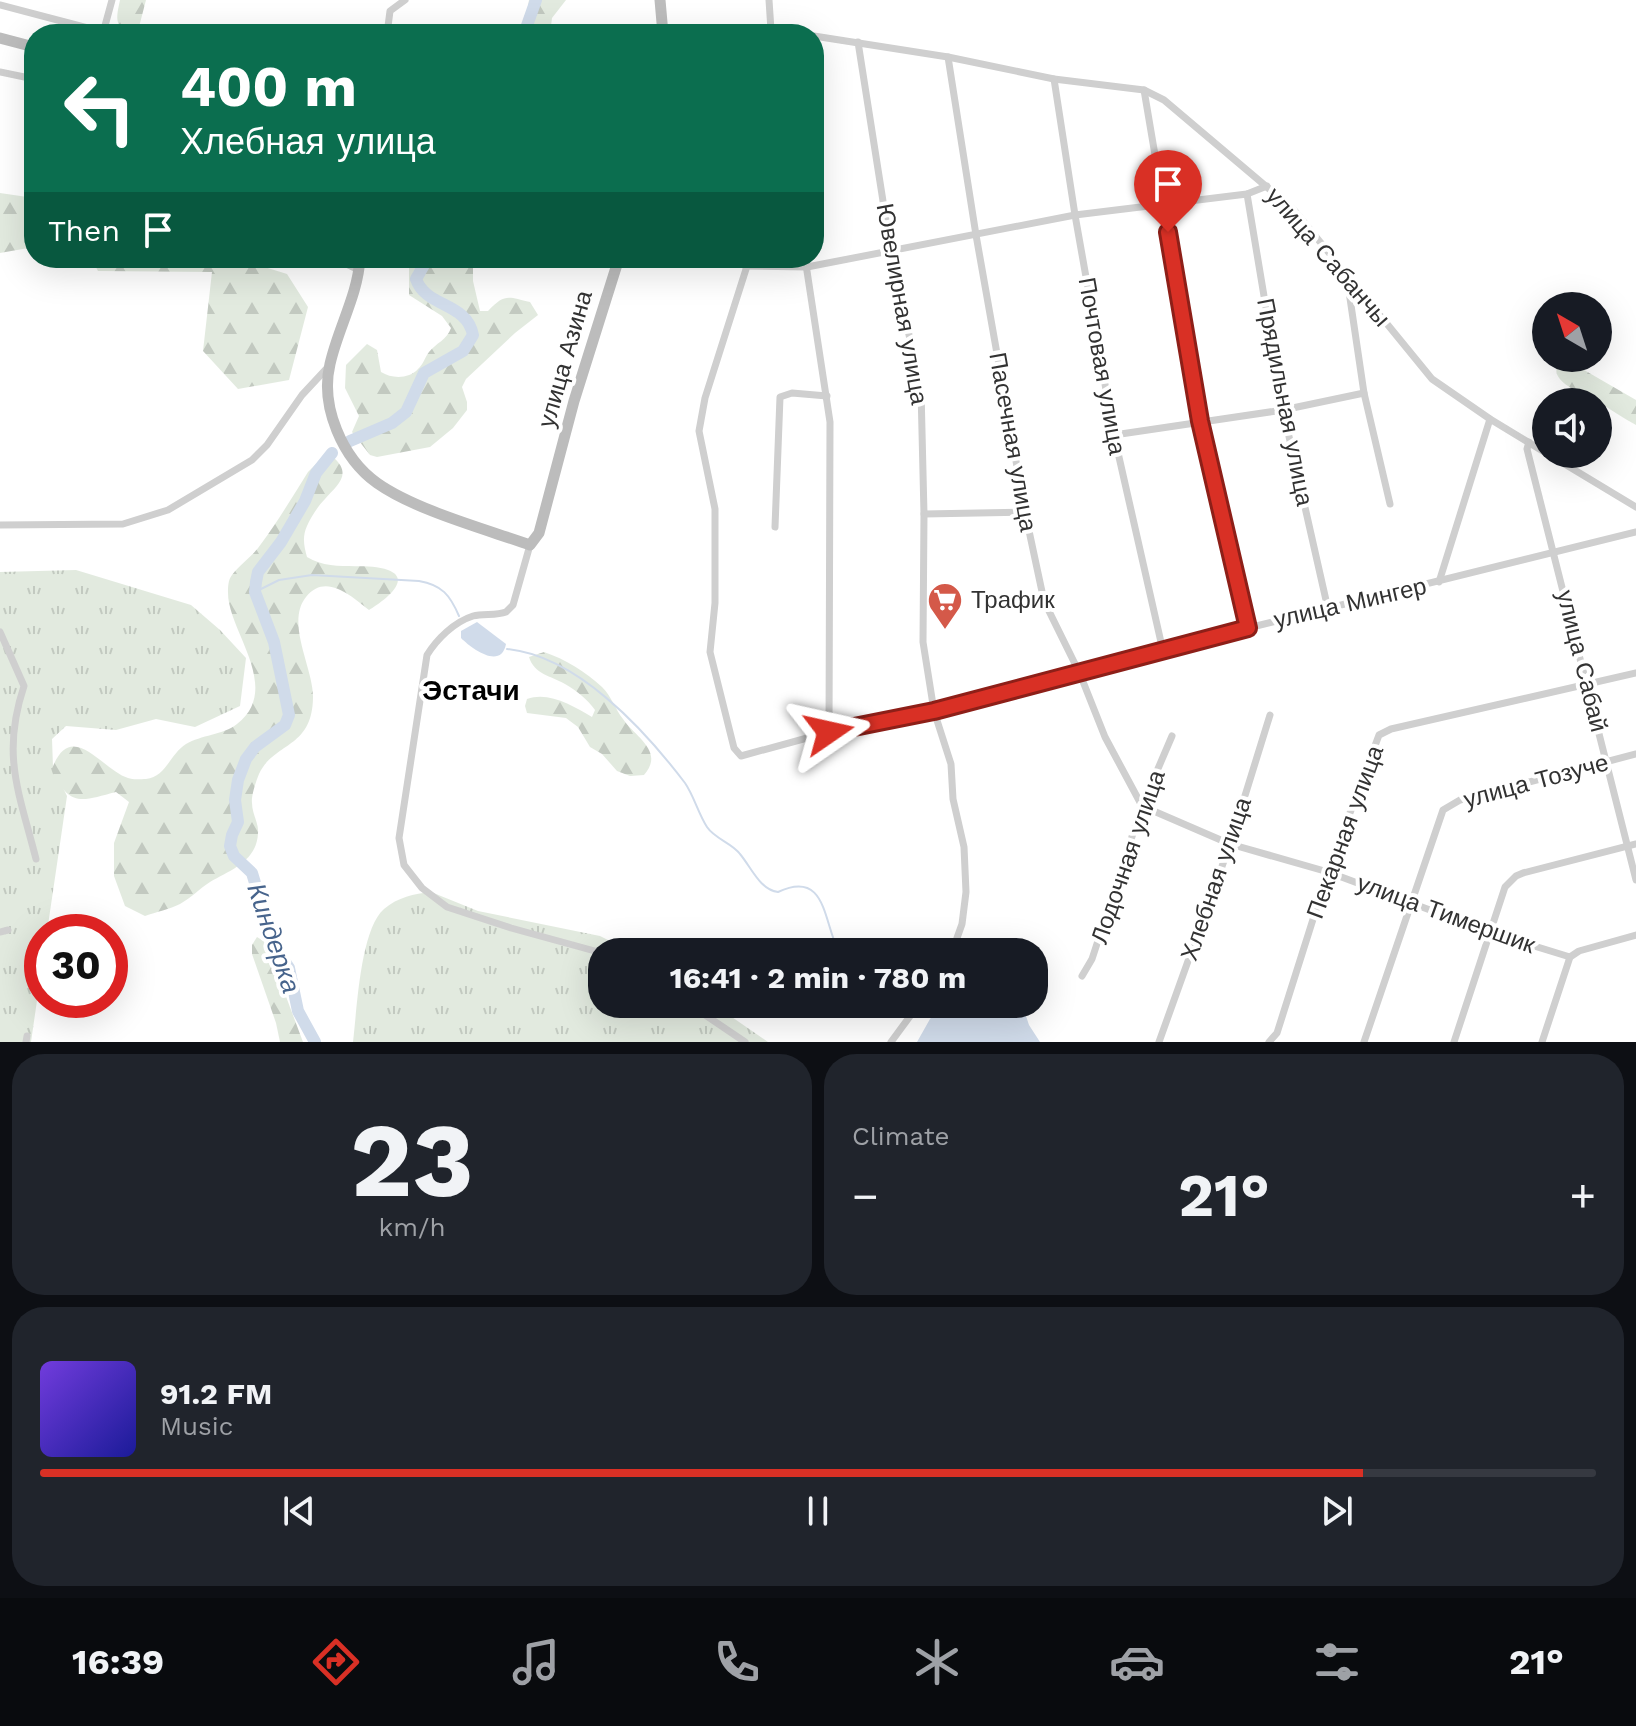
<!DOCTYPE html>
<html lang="en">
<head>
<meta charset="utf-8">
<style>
  body { margin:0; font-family:"Work Sans",sans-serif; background:#20242c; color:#f1f3f6; height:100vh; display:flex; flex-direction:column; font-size:30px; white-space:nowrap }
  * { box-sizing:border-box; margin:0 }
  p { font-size:26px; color:#9ea1a6 }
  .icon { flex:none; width:44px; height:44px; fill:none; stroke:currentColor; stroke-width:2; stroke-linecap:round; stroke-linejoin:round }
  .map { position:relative; height:1042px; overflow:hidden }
  .details { display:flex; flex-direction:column; gap:12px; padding:12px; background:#0d0f14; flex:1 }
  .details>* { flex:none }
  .guide { position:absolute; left:24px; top:24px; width:800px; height:244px; border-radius:32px; box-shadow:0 8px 32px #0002; background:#0b6e4f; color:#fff; overflow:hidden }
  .needle { width:52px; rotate:321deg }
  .fabs { position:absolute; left:1532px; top:292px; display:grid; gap:16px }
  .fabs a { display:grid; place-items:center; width:80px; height:80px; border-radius:50%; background:#171b24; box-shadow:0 8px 32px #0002; font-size:40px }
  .speed { position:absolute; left:24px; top:914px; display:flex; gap:16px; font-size:40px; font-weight:700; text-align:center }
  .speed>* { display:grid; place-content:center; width:104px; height:104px; border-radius:50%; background:#171b24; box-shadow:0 8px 32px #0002; line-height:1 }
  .speed .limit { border:12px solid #d22; background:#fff; color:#111 }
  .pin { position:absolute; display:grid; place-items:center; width:68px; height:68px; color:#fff; margin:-82px -34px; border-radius:50% 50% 50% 0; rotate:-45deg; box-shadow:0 0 8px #0007 }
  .pin .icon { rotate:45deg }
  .me { position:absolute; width:88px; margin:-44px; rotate:79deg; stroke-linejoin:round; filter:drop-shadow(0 0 6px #0008) }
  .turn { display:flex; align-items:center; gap:28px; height:168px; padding:0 24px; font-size:36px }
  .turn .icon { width:104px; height:104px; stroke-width:2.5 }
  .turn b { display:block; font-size:56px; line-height:68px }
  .then { display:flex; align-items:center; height:76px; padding:0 24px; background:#0003; gap:16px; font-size:30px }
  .big { font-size:60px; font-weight:700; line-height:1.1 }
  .details .tile { flex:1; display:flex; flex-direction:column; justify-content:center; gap:12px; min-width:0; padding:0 28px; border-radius:32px; background:#20242c }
  .details .dial { align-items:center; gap:0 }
  .dial b { font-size:104px; line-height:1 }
  .song { display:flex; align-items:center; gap:24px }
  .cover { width:96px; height:96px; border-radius:12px; background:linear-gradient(135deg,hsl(260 70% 55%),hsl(240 70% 35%)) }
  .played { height:8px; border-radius:4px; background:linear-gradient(90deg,#d93025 85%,#363941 85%) }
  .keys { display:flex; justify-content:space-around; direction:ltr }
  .heat { display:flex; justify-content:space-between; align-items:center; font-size:44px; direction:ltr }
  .details .tiles { flex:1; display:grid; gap:12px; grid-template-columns:1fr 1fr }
  .tile:last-child { grid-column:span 2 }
  .trip { position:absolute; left:588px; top:938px; width:460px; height:80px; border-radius:32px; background:#171b24; box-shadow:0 8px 32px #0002; font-weight:700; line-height:80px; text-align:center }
  .tabs { display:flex; height:128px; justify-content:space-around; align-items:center; background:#090b0e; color:#9ea1a6 }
  .tabs .icon { width:56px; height:56px }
  .tabs .on { color:#d93025 }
  .tabs b { font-size:36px; color:#f1f3f6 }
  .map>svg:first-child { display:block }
</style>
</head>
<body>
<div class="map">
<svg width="1636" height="1042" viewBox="0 0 1636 1042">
  <defs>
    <pattern id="grass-tufts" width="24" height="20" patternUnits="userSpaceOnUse" patternTransform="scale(2)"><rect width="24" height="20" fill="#e2eadf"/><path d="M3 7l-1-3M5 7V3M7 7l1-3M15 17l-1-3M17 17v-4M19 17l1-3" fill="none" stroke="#c2c9c0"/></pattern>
    <pattern id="forest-firs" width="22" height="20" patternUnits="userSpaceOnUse" patternTransform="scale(2)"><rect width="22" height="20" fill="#e2eadf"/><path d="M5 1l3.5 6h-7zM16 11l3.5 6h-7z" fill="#c2c9c0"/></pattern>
  </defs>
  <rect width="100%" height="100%" fill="#fff"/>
  <g fill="url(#grass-tufts)">
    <polygon points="76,570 191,605 220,630 246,658 240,706 195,727 156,719 116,730 66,726 52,739 53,767 67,796 47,932 42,932 42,966 31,1042 0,1042 0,572"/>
    <path d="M431,892L478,911L600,936L632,952H602V1004H713L768,1042H353C357,1010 360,930 384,909C398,897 414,894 431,892Z"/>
  </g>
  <g fill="url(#forest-firs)">
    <path d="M120,0H146L139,27L134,34H126C114,23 117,15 120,0Z"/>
    <polygon points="529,0 566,0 552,18 550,34 523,34"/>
    <polygon points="0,193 34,198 34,247 0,253"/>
    <polygon points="91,258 236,258 287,274 308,307 289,380 238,389 203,351 212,272 98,271"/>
    <path d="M409,258H473V281L480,311H488C505,293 508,297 530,302L538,315L515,333L466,379L462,387L467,402V410L453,428L430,447L377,457L370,455L352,432L359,416L345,388L346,365L367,344L377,350L381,372C392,379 409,379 418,369C423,365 425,357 429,352C436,343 447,340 451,328L442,316L409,295Z"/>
    <path d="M1565,359L1636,400V425C1623,418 1610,409 1598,402C1585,395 1537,377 1565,359Z"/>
    <path d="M334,458C353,475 336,486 325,499C318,506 311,517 307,526C302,537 304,546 307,557C333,573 366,561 388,570C415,580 379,604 369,610C352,597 326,572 306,597C285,623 314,669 313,698C312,749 274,742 259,774C256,781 251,796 252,803C252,814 259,823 258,833C257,861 231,870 210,882C199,889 191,898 180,904C170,909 156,912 145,916L125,906L114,876V843L129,802L116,792C81,801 69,808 52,769C71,717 102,770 128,778C133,780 141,779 146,779C166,777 170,754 186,744C201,735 223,735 237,724C283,688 228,631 228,593C228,587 228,580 232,575C240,564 253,556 261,544C278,521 293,496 308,472L316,464Z"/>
    <path d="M544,652C565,659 586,672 602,687C612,697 615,709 623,719C635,737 665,751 644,775L630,776L617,771L602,754L590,747L578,727L566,718L527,713L525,706L527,699C549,691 573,706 592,717L595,710C588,700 576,690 565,684C551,676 534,674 529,657Z"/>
    <polygon points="257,937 265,942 269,951 303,1042 280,1042 276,1023 252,954 252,945"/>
  </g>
  <g fill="#d0dbea">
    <path d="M477,622L506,644C501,670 472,649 461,638V631Z"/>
    <polygon points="943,1004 1022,1004 1029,1025 1040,1042 917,1042 930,1019"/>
  </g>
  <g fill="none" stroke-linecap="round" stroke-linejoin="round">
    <g stroke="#d0dbea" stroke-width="2">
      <path d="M255,592L279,580L312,575L419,581C442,585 450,595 459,616"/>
      <path d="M507,649C577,656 644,729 685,783C694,796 698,813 707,827C715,839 732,843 740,854C751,867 760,890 778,892C827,869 823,922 839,952"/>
    </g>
    <g stroke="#d0dbea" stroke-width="12">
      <polyline points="524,34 536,0"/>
      <path d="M350,441L392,423L406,412L424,373L463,351L473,335C467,302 426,308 416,279L428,258"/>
      <polyline points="315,1042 298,1011 289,968 274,946 252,873 234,856 230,846 232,835 238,822 235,800 238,780 246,759 255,747 285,725 289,715 274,642 255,592 256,582 258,572 281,542 305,501 316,473 332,453"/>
    </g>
    <g stroke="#cfcfcf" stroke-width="7">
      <polyline points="769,0 771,30"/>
      <polyline points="0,5 103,32"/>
      <polyline points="771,30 798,34"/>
      <polyline points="103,33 112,0"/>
      <polyline points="387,34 390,11 405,0"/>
      <polyline points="814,36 948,57 1054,79 1144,90 1164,100 1294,210 1432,379 1490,419 1546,453"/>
      <polyline points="858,42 891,252 921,390 924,514 923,642 934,711 951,764 953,799 964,847 966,892 962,924 952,952"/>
      <polyline points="948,57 976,235 1025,512 1044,601 1080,674 1105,737 1142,806 1230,844 1328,872 1489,932 1570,957"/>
      <polyline points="0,72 34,79"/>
      <polyline points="1054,79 1075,215 1114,435 1163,651"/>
      <polyline points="1144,90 1200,421 1248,628"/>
      <polyline points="1247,194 1283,410 1328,609"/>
      <polyline points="334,258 359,270"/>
      <polyline points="718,258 747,266 807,267 1075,215 1247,194 1267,186"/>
      <polyline points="805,258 830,422 829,732"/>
      <polyline points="747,266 705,398 699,431 715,509 715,603 710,652 734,748 741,756 829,732 934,711 1248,628 1636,532"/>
      <polyline points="1347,278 1364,393 1390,504"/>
      <polyline points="1114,435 1283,410 1364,393"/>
      <polyline points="1529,442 1527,449 1636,880"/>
      <polyline points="1548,454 1636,507"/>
      <polyline points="924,514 1025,512"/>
      <polyline points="0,525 123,524 168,510 252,460 267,445 302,395 329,366"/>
      <polyline points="775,527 780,397 792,393 827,396"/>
      <path d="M530,545L513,605L506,612C496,616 483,613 473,616C454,622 437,639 427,655L399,838L404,865L422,888L447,907L511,928L602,953"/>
      <polyline points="1439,582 1490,419"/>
      <path d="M0,632L24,686C1,755 19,792 36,859"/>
      <polyline points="0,932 8,930"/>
      <polyline points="1082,976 1092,959 1142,806 1172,736"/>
      <polyline points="689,1004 745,1042"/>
      <polyline points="26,1042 27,1036"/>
      <polyline points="891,1042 919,1004"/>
      <polyline points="1159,1042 1230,844 1270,715"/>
      <polyline points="1269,1042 1277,1033 1328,872 1379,735 1391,729 1636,673"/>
      <polyline points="1364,1042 1443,810 1460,800 1636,754"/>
      <polyline points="1454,1042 1505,887 1516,876 1523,873 1636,844"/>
      <polyline points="1542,1042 1570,957 1579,951 1636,935"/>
    </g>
    <g stroke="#bcbcbc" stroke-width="11">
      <polyline points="660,0 663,34"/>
      <polyline points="0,38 34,47"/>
      <path d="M360,258C358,295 338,328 330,364C320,406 342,458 377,483C415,510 485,529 530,545L539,533L574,401L619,258"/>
    </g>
  </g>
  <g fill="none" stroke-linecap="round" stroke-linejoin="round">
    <g stroke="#8d1f18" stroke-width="20">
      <polyline id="route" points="829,732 934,711 1248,628 1200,421 1168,232"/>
    </g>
    <use href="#route" stroke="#d93025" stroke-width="14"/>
  </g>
  <defs>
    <g id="supermarket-pin" transform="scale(1.8)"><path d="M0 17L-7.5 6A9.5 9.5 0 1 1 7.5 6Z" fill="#d45949" stroke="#fff"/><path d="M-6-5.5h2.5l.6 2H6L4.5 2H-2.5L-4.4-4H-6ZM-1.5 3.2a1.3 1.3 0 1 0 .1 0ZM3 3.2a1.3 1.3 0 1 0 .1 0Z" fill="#fff"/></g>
  </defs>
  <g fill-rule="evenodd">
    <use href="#supermarket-pin" x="945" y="600"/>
  </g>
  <g text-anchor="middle" stroke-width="8" stroke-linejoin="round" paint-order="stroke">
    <g font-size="24" fill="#323232" stroke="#fff">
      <text transform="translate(1328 257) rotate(49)" y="8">улица Сабанчы</text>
      <text transform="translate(902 304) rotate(80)" y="8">Ювелирная улица</text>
      <text transform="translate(565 359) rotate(-74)" y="8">улица Азина</text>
      <text transform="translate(1102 366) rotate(80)" y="8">Почтовая улица</text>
      <text transform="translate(1285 402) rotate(79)" y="8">Прядильная улица</text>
      <text transform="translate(1013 442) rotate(80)" y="8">Пасечная улица</text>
      <text transform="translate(1350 603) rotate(-13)" y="8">улица Мингер</text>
      <text transform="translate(1582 661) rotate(76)" y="8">улица Сабай</text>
      <text transform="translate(1536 781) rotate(-15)" y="8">улица Тозуче</text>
      <text transform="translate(1345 832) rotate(-70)" y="8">Пекарная улица</text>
      <text transform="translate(1128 857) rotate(-71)" y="8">Лодочная улица</text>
      <text transform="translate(1216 879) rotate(-71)" y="8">Хлебная улица</text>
      <text transform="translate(1446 914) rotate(20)" y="8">улица Тимершик</text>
    </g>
    <g font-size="24" fill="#323232" stroke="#fff" text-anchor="start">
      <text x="971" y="608">Трафик</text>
    </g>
    <g font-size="26" font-style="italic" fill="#47648c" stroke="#fff">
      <text transform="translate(274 938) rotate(71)" y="9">Киндерка</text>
    </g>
    <g font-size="28" font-weight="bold" fill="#000" stroke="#fff">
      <text x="471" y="700">Эстачи</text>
    </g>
  </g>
</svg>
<div class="fabs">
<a><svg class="needle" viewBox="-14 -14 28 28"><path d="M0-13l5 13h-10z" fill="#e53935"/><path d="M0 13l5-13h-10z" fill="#9ea1a6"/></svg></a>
<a><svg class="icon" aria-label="sound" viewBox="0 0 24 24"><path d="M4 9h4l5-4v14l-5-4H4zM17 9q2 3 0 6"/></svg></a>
</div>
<div class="speed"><div class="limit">30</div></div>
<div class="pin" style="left:1168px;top:232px;background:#d93025"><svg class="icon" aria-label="arrive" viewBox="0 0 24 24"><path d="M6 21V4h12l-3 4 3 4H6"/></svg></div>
<svg class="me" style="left:829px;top:732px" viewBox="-20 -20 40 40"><path d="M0-17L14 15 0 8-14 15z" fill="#d93025" stroke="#fff" stroke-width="4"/></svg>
<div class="trip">16:41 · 2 min · 780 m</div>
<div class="guide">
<div class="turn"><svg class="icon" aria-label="left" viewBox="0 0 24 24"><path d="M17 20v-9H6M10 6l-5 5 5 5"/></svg><div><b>400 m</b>Хлебная улица</div></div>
<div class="then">Then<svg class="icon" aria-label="arrive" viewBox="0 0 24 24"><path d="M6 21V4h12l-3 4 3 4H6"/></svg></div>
</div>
</div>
<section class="details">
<div class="tiles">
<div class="tile dial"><b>23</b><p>km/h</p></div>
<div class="tile"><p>Climate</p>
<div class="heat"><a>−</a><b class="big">21°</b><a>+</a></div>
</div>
<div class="tile">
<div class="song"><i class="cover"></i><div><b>91.2 FM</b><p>Music</p></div></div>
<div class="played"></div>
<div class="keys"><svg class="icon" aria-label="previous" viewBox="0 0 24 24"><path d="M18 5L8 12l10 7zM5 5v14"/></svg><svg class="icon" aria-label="pause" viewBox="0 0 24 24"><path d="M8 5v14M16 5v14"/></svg><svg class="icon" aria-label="next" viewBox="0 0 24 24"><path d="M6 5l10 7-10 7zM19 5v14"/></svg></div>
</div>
</div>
</section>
<nav class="tabs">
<b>16:39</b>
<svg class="icon on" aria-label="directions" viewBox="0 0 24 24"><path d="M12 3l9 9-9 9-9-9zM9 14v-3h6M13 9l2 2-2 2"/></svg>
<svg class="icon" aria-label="music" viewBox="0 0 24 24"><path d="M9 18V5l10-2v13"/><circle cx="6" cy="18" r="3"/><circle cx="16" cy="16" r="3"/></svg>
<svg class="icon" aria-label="phone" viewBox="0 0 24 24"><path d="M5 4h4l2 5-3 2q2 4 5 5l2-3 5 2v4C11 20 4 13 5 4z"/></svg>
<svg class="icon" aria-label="climate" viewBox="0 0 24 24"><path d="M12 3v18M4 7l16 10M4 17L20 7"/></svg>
<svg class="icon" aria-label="car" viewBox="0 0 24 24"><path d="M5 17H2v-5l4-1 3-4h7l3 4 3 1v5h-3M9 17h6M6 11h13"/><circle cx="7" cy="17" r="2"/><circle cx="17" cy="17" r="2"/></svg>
<svg class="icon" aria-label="filters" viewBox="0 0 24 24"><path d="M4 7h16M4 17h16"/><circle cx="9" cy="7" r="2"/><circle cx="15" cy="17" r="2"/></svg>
<b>21°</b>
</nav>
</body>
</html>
